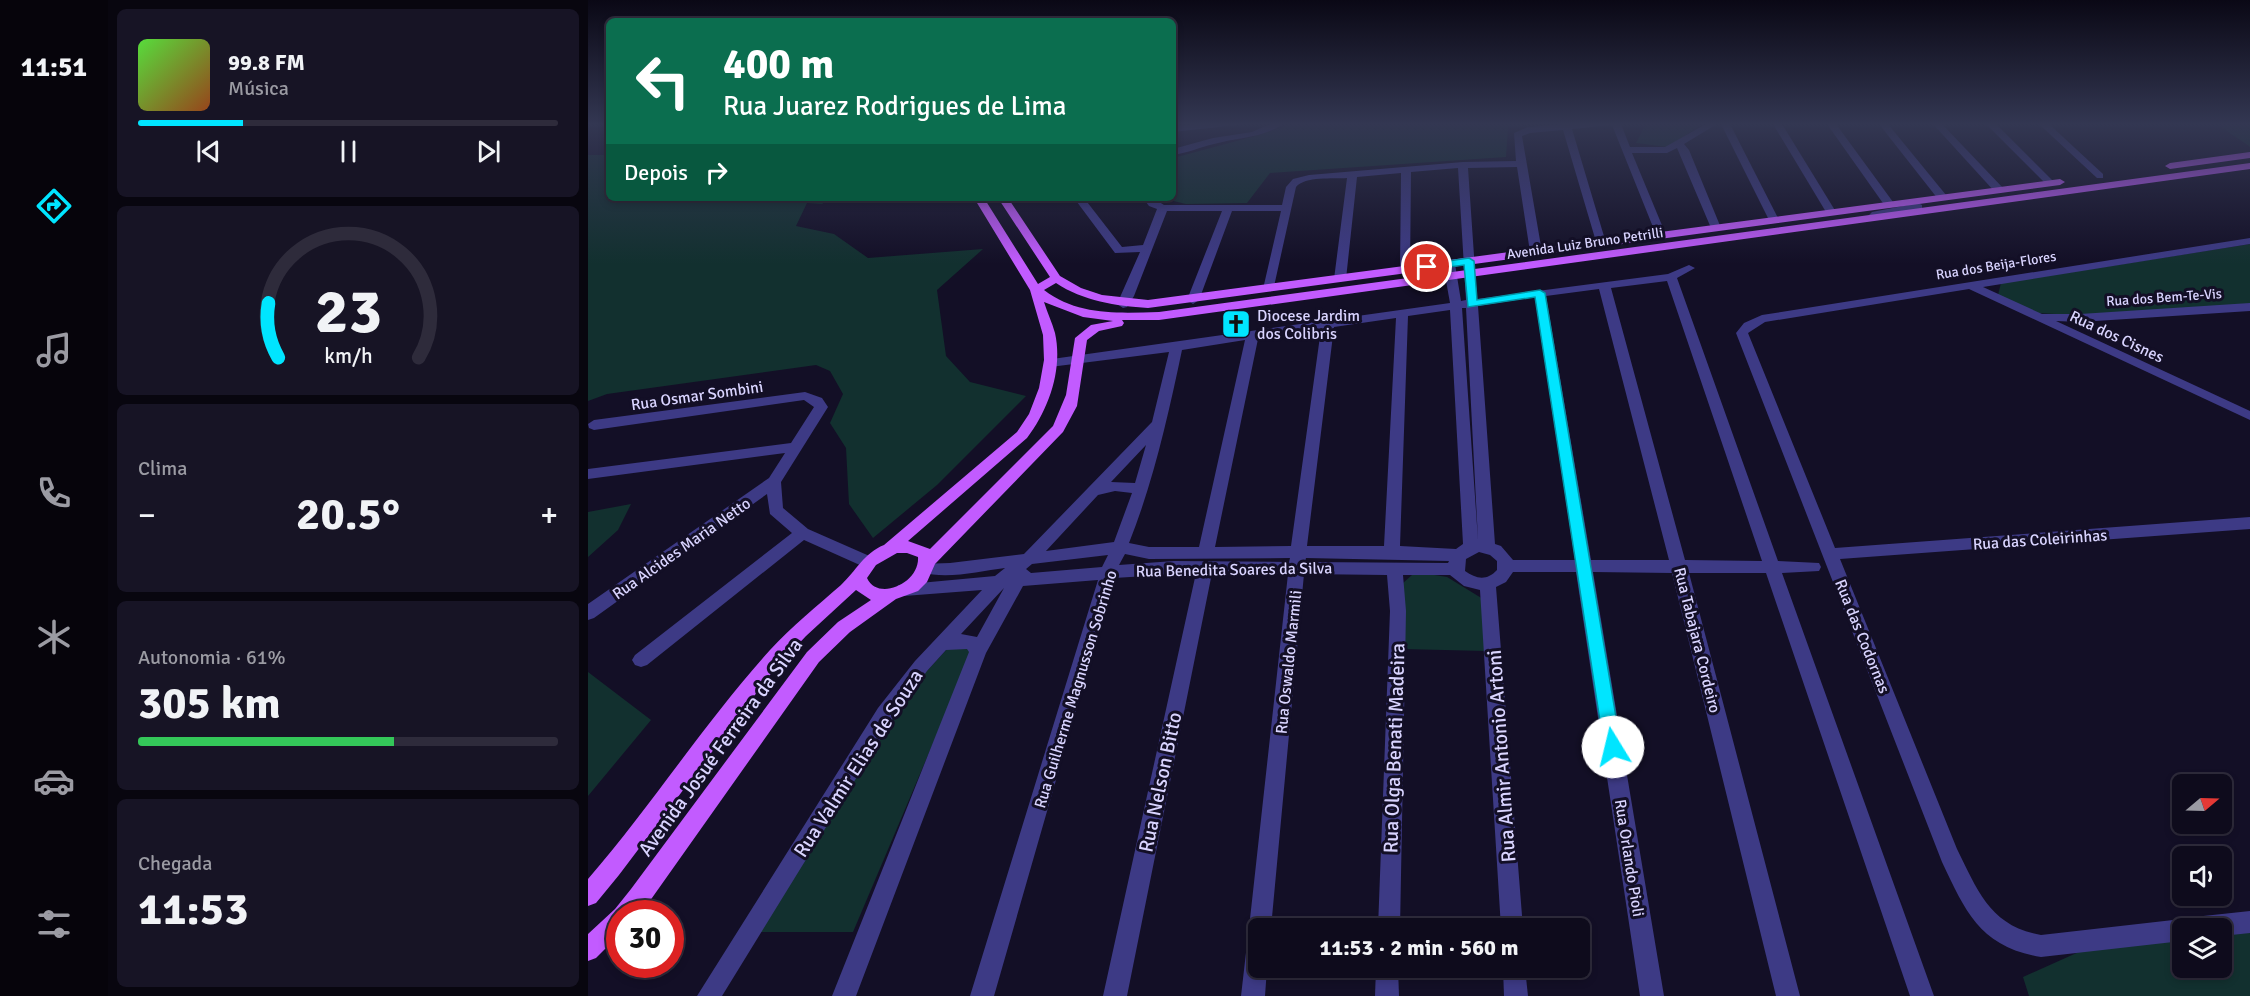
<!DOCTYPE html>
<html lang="pt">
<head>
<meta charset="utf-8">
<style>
  body { margin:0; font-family:Signika,sans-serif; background:#171425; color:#f1f3f6; height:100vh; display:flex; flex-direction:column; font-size:22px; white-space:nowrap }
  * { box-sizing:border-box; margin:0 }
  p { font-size:20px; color:#9b9ba3 }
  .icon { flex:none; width:33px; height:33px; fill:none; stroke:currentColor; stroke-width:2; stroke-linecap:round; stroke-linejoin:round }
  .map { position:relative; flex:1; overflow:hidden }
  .sheet { display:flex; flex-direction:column; gap:9px; padding:9px; background:#08060f; width:480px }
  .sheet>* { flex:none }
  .top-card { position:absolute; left:18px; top:18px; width:570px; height:183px; border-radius:9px; box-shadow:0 3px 9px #0003,0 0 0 2px #2e2b3b; background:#0b6e4f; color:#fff; overflow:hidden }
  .needle { width:39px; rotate:71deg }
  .fabs { position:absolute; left:1584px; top:774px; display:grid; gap:12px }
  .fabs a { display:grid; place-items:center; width:60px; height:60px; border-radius:9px; background:#0e0b1c; box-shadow:0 3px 9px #0003,0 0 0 2px #2e2b3b; font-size:30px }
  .speed { position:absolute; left:18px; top:900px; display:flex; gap:12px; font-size:30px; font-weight:700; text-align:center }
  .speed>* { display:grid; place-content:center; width:78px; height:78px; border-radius:50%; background:#0e0b1c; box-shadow:0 3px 9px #0003,0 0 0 2px #2e2b3b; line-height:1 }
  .speed .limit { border:9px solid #d22; background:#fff; color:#111 }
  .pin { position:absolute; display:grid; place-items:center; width:51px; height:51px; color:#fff; margin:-26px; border:3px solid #fff; border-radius:50%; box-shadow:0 2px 6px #0007 }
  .me { position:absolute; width:66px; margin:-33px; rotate:351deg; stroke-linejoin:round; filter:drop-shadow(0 0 4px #0008) }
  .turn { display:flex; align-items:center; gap:21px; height:126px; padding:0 18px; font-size:27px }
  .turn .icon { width:78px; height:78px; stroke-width:2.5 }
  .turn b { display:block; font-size:42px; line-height:51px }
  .then { display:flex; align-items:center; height:57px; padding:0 18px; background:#0003; gap:12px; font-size:22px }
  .big { font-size:45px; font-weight:700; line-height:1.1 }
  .sheet .tile { flex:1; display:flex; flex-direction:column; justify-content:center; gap:9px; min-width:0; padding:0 21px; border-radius:9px; background:#171425 }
  .sheet .dial { align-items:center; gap:0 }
  .dial svg { height:156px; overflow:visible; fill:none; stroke:#2e2b3b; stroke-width:7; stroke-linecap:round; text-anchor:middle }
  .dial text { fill:#f1f3f6; stroke:none }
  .song { display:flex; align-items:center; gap:18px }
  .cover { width:72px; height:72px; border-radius:9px; background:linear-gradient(135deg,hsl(110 70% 55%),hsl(20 70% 35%)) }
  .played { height:6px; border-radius:3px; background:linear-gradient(90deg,#00e5ff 25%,#2e2b3b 25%) }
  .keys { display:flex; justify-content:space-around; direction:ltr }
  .heat { display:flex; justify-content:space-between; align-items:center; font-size:33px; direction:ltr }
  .charge { height:9px; border-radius:4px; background:linear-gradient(90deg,#34c759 61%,#2e2b3b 0) }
  .trip { position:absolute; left:660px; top:918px; width:342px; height:60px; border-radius:9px; background:#0e0b1c; box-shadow:0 3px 9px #0003,0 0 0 2px #2e2b3b; font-weight:700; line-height:60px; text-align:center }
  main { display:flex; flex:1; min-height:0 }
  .dock { display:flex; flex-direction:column; width:108px; justify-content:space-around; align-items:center; background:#06040b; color:#9b9ba3 }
  .dock .icon { width:42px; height:42px }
  .dock .current { color:#00e5ff }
  .dock b { font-size:27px; color:#f1f3f6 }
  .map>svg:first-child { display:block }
</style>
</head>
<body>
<main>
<nav class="dock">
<b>11:51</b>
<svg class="icon current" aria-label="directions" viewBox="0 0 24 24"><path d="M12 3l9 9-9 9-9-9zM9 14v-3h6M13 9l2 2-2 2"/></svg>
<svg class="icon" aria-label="music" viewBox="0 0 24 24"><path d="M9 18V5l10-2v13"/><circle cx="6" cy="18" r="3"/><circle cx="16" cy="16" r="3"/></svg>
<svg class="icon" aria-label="phone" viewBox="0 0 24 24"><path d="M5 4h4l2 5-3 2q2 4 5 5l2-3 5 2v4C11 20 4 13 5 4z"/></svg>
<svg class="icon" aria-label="climate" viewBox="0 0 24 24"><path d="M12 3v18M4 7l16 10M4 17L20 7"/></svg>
<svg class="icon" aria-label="car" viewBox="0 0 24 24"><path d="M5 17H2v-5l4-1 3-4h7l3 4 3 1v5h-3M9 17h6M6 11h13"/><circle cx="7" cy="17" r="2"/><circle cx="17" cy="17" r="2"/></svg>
<svg class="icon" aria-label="filters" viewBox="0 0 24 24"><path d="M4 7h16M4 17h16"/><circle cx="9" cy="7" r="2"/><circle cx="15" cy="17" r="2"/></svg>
</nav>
<section class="sheet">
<div class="tile">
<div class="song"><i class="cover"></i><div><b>99.8 FM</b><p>Música</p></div></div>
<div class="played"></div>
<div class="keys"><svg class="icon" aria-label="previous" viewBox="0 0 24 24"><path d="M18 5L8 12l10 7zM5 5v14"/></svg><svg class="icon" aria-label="pause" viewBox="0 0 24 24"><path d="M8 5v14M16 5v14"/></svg><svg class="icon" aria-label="next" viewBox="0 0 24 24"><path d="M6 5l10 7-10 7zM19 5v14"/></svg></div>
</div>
<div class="tile dial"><svg viewBox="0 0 100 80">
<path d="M14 69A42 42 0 1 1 86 69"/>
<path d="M14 69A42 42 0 0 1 9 41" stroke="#00e5ff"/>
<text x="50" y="56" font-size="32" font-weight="700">23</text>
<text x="50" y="72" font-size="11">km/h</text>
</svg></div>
<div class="tile"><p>Clima</p>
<div class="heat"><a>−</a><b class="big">20.5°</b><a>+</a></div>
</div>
<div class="tile"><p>Autonomia · 61%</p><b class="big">305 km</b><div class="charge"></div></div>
<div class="tile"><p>Chegada</p><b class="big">11:53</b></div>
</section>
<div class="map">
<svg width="1662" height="996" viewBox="0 0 1662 996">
  <rect width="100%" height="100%" fill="#130f26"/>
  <g fill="#12302f">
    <polygon points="701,125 701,124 939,125 920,127 918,157 682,173 659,203 598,204 573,198 585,198 585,158 671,135"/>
    <polygon points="1057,125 1113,125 1080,147 1048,143"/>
    <polygon points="1630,125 1662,125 1662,147 1661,146"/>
    <polygon points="0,155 21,155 21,198 242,198 234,204 219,203 208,226 246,234 280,258 395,249 349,290 358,356 382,382 438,396 349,485 285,538 261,504 258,448 242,423 255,394 242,371 228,365 19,394 0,401"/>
    <polygon points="1662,244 1662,304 1487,315 1448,313 1410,295 1413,283"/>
    <polygon points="43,504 30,530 0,557 0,512"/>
    <polygon points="834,573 859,577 895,599 898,651 814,649 814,584 824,575"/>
    <polygon points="381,648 382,656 265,932 170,932 307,706 359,649"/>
    <polygon points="0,672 63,720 0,796"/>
    <polygon points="1662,930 1662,996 1441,996 1435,977 1493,951 1594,939 1594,968 1634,968 1634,934"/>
  </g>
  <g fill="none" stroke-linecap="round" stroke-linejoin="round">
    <g fill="#3d3a85" fill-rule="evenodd">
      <polygon points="610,124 658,124 585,132 585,126"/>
      <path d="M682,124H695C675,138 650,137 626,144C612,147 600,153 585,155V149L625,138L664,132Z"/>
      <path d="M977,124H1033L1042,147H1077L1118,124H1129L1096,144L1101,150L1133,228L1128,231L1123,228L1089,148L1079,153H1044L1078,235L1077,237H1069L1024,125L984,129L1018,243L1013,246L1009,245L975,130L942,133L934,136L954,252L952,254L948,255L942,252L929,167L880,168L889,299L1080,274L1101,265L1107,268L1089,278L1190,561L1231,563L1233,567L1231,571L1194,573L1346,996H1322L1178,573H1101L1212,996H1188L1084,573L1005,572L1076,996H1052L988,572H925L918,582L908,587L935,928H913L892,590L876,586L862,575H815L818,611L812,928H790L802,611L799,575L716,574L683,928H670V968H679L677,996H653L659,944L664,935L661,928L700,574L624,573L539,996H515L608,573L526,578L406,996H382L510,580L435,586L398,653L268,996H244L381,652L379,649L358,650L339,671L304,720L134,996H109L290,708L327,661L394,590L316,596L310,595L308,590L310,585L407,576L417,568C391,571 359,580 333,572L331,568L333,564L362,563L436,554L564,422L581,352L462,367L457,366L456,363L457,360L862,303L855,264L861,261L867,264L873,301L878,300L870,168L823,172L822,272L818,273L812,270L813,173L769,177L758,279L752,282L746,279L759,178C745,179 717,176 708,187L685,291H677L675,289L693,211H644L611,300L605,304L599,300L634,211H579L546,296L539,307L535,308L529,304L552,252L527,253L486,198H496L534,247L555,245L569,209L561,206L555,198H565L576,205H694L698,187L705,179L721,175L875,162L928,161L926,133L940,127ZM1079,281L1174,561L1097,560L1023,288ZM1011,289L1081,560H1003L958,296ZM947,297L987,560H925L913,546L907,544L890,306ZM874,308H878L890,540ZM862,310L875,544L868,549L812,546L820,316ZM808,318L796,546H719L746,327ZM733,329L703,546L627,547L670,339ZM657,340L611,547H561L541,543C566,480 580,416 594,350ZM558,445L547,483L523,482ZM527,491L544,493L526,542L458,551L510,495ZM891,552L902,555L909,561V570C899,581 888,579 877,571L878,559ZM537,554L561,559L702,558L701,562L586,561L531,565ZM520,555L514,567L443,573L438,569L444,564ZM718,558L861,561L860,563L717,562ZM416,588L389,637L373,634Z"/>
      <polygon points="1133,124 1142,124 1191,220 1190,222 1181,220"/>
      <polygon points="1185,124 1194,124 1248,212 1247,214 1238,212"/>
      <polygon points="1239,124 1248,124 1305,202 1305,206 1297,206"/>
      <polygon points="1291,124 1300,124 1358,195 1358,199 1350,199"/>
      <polygon points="1345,124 1354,124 1415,188 1415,192 1407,192"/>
      <polygon points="1398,124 1408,124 1465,181 1465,185 1459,185"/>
      <polygon points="1451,124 1461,124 1515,174 1515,178 1509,178"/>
      <polygon points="1322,199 1334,205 1334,209 1291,217 1283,221 1278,218 1284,212 1320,205 1317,202"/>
      <path d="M1662,238V244L1395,287L1454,314H1492L1662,303V311L1492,322L1468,321L1662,411V420L1381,289L1177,322L1160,333L1247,548L1662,517V529L1252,559L1369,849C1390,891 1402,926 1453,935L1594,919L1598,921L1606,917L1662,911V933L1634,936V928H1594V941L1453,957C1393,947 1378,913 1354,862L1148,333L1156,323L1174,315Z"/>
      <polygon points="217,392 234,398 240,407 193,482 195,508 220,529 286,558 288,562 286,566 274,566 216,540 59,665 53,667 47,665 44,660 47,655 204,533 182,514 179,494 6,618 0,620 0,604 181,478 197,453 0,479 0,469 203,443 226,407 216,400 6,430 1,428 0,424 6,420"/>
      <polygon points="788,968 810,968 811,996 787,996"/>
      <polygon points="915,968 937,968 940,996 916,996"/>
    </g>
    <g fill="#c25bff" fill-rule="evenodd">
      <polygon points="1662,152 1662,158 1582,169 1577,166 1582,163"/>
      <path d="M1662,163V169L571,320H534L536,323L534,326L511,331L499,340L489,406L475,432L347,564L339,582L330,591L308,599L262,632L231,662L59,905L51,914H32V934L8,958L0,961V934L27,909L43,889L219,652L250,622L283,600L268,590L218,636L185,671L31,875L8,903L0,906V879C64,805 117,722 182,650C204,626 229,606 253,585C268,571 276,553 296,545L429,432L441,414L451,388L456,360L455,335L442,290L386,198H396L450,284L462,277L410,198H420L472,276L493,288L514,295L560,300L1472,179L1477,182L1472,185L560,308C528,306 495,301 468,283L456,290C490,316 530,313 571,312ZM456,302L495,317L525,321L503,325L487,338L478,395L465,426L342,549L320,541L439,438C461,409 475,369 467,333C464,322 459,312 456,302ZM309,553H319L330,557C332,583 290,602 279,578L288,565Z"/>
    </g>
  </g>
  <linearGradient id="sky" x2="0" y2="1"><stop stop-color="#0a0815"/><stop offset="0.47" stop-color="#333752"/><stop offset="1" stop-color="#333752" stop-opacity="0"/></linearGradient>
  <rect width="1662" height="264" fill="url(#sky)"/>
  <polygon fill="#00e5ff" stroke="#0095a6" stroke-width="1.5" points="881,258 886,261 889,300 952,290 957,293 1033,747 1031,753 1025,755 1019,753 1016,747 947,297 880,307 876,265 839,270 834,267 839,264"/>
  <defs>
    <g id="church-square" transform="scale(1.5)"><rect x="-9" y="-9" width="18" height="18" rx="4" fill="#00e5ff" stroke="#130f26"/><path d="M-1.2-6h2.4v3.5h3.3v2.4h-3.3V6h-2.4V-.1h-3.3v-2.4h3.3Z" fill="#111"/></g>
  </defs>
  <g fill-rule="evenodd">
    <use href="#church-square" x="648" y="324"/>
  </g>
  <g text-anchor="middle" stroke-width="6" stroke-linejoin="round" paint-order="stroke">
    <g font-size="14" fill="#d9d4ff" stroke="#130f26">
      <text transform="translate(997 243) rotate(-8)" y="5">Avenida Luiz Bruno Petrilli</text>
      <text transform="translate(1408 265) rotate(-9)" y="5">Rua dos Beija-Flores</text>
      <text transform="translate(1576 297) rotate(-4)" y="5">Rua dos Bem-Te-Vis</text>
    </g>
    <g font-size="16" fill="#d9d4ff" stroke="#130f26" text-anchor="start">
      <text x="669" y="321">Diocese Jardim<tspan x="669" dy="18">dos Colibris</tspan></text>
    </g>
    <g font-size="16" fill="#d9d4ff" stroke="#130f26">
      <text transform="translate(1529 336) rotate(25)" y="6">Rua dos Cisnes</text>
      <text transform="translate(109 395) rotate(-8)" y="6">Rua Osmar Sombini</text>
      <text transform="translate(1452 539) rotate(-4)" y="6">Rua das Coleirinhas</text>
      <text transform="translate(93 548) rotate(-35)" y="6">Rua Alcides Maria Netto</text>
      <text transform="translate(646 569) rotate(-1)" y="6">Rua Benedita Soares da Silva</text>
      <text transform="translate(1275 636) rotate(68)" y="6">Rua das Codornas</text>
      <text transform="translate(1110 640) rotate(76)" y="6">Rua Tabajara Cordeiro</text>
      <text transform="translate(700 662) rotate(-84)" y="6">Rua Oswaldo Marmili</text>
      <text transform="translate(487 689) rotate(-73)" y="6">Rua Guilherme Magnusson Sobrinho</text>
      <text transform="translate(1042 858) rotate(81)" y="6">Rua Orlando Pioli</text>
    </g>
    <g font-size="20" fill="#d9d4ff" stroke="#130f26">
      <text transform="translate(132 747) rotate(-54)" y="7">Avenida Josué Ferreira da Silva</text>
      <text transform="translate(806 748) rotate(-88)" y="7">Rua Olga Benati Madeira</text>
      <text transform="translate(913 756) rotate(-94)" y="7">Rua Almir Antonio Artoni</text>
      <text transform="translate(270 763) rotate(-57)" y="7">Rua Valmir Elias de Souza</text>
      <text transform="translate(572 782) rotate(-78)" y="7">Rua Nelson Bitto</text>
    </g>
  </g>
</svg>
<div class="fabs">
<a><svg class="needle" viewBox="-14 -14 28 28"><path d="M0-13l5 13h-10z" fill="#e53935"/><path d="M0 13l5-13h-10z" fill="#9b9ba3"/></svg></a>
<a><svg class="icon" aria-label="sound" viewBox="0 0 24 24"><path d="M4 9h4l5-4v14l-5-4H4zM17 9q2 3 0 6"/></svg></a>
<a><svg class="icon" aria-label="layers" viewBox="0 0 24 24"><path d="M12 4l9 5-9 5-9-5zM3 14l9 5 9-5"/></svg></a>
</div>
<div class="speed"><div class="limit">30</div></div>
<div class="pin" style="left:839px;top:267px;background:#d93025"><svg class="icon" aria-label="arrive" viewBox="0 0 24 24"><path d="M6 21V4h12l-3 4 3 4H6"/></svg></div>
<svg class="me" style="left:1025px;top:747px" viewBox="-20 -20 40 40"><circle r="19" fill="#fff"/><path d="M0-13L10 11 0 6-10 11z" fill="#00e5ff"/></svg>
<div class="trip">11:53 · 2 min · 560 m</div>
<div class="top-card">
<div class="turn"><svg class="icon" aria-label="left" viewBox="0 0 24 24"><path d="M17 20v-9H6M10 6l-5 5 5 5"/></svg><div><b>400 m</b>Rua Juarez Rodrigues de Lima</div></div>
<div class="then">Depois<svg class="icon" aria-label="right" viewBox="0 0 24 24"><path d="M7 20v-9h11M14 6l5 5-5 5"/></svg></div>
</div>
</div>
</main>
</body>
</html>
